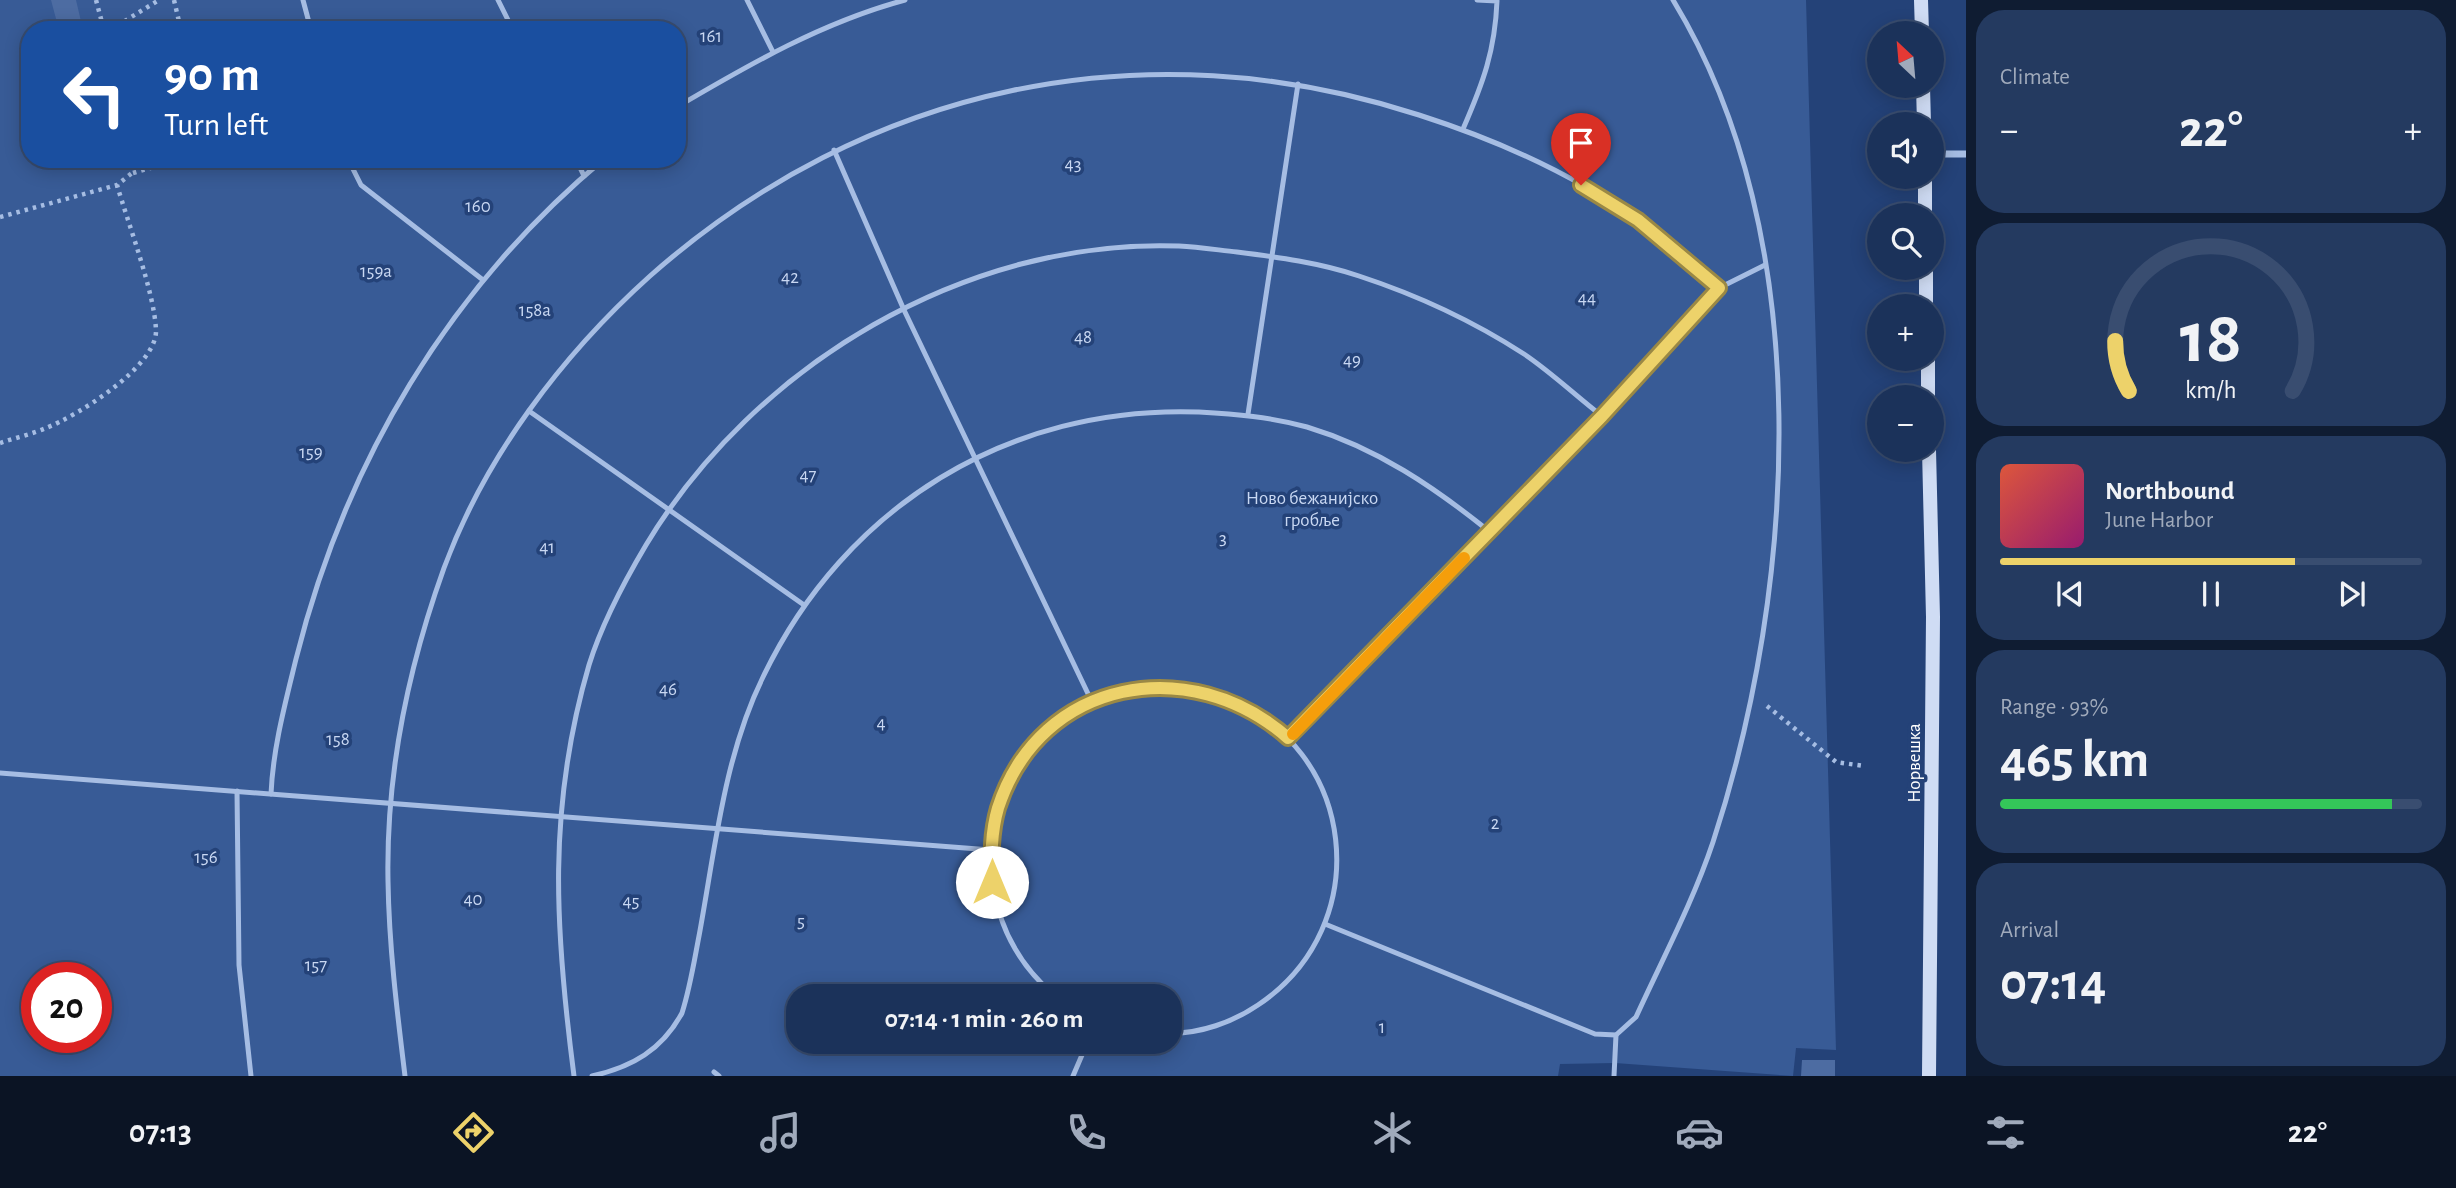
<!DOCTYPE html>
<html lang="en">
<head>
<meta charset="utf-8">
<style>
  body { margin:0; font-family:"Alegreya Sans",sans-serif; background:#243a60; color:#f1f3f6; height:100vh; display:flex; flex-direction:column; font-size:26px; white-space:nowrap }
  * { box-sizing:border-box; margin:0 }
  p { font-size:23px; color:#a0aabb }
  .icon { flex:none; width:38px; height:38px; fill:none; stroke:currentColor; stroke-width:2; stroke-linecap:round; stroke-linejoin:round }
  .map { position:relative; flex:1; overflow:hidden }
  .panel { display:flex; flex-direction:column; gap:10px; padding:10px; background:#0f1c32; width:490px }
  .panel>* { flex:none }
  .guide { position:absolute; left:21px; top:21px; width:665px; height:147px; border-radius:28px; box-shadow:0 4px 18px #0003,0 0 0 2px #394d70; background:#1a4fa0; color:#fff; overflow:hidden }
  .needle { width:46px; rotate:334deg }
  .tools { position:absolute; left:1867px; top:21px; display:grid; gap:14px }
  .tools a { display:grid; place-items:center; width:77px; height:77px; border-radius:50%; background:#1b325a; box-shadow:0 4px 18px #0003,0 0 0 2px #394d70; font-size:35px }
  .speed { position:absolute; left:21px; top:962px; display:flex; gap:14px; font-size:35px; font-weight:700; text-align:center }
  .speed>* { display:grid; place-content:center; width:91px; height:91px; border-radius:50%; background:#1b325a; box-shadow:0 4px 18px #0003,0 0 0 2px #394d70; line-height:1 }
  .speed .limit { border:10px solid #d22; background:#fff; color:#111 }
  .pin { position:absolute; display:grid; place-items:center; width:60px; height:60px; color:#fff; margin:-72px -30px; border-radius:50% 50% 50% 0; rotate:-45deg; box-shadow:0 0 7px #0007 }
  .pin .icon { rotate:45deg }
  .me { position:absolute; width:77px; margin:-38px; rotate:0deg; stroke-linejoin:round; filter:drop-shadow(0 0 5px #0008) }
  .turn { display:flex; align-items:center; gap:24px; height:147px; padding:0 28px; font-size:32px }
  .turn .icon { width:91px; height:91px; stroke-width:2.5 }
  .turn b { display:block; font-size:49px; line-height:60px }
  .big { font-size:52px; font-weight:700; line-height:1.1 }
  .panel .widget { flex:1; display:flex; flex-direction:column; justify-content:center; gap:10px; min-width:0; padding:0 24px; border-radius:28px; background:#243a60 }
  .panel .dial { align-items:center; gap:0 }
  .dial svg { height:182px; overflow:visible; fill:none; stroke:#394d70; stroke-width:7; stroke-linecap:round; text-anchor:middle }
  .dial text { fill:#f1f3f6; stroke:none }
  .song { display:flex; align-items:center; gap:21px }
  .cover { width:84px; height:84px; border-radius:10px; background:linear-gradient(135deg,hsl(10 70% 55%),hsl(320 70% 35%)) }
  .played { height:7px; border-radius:4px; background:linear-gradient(90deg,#edd26a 70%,#394d70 70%) }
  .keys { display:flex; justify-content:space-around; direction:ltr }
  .heat { display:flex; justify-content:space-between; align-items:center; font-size:38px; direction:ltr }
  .charge { height:10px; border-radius:5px; background:linear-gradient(90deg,#34c759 93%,#394d70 0) }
  .trip { position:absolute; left:786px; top:984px; width:396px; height:70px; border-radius:28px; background:#1b325a; box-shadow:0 4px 18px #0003,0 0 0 2px #394d70; font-weight:700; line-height:70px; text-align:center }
  .tabs { display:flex; height:112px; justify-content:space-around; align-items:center; background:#0b1424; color:#a0aabb }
  .tabs .icon { width:49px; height:49px }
  .tabs .active { color:#edd26a }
  .tabs b { font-size:32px; color:#f1f3f6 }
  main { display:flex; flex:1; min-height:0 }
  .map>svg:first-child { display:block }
</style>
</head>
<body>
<main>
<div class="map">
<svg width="1966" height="1076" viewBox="0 0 1966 1076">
  <rect width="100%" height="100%" fill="#244278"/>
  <path fill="#385b96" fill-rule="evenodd" d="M0,0H1806L1836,1050L1796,1048L1793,1076L1615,1063L1560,1064L1558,1076H0ZM30,30H677V159H30ZM37,978H96V1038H37ZM798,996H1169V1041H798Z"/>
  <g fill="#4d6ca2">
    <polygon points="51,0 76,0 83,30 59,30"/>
    <polygon points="1802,1060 1835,1060 1835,1076 1801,1076"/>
  </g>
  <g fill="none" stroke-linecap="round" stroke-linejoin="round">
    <g stroke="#a6bde3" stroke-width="4.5" stroke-dasharray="3.5 5" stroke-linecap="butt">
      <polyline points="96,0 104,30"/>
      <polyline points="174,0 181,30"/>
      <polyline points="110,30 159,0"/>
      <polyline points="133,173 181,159"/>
      <polyline points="0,217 117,185 132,173 135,159"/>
      <path d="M0,443C15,438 32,434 46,428C77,416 156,367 156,331C155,294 128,223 117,185"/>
      <polyline points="1767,706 1836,762 1864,766"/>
    </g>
    <g stroke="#a6bde3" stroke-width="5">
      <polyline points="303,0 311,30"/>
      <polyline points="498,0 513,30"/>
      <polyline points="747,0 773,52"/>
      <path d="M677,107C750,64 823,22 905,0"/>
      <path d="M1463,129C1483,83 1495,51 1497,1L1477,0"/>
      <polyline points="834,150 904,310 1092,702"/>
      <polyline points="348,159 361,185 483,280"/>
      <polyline points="576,159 584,176"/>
      <polyline points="529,411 804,605"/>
      <polyline points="1248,414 1298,84"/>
      <polyline points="1288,738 1602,416 1719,288 1765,265"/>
      <polyline points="0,773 991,850"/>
      <polyline points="237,791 239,965 251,1076"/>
      <path d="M271,794C273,748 285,704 296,659C345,463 448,289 604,159"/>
      <path d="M1325,924L1595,1034L1616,1035L1636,1017C1662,960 1693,902 1713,842C1797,586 1818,238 1673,0"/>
      <path d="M1055,996C909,870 1039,632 1222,697C1358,745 1377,926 1258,1005C1233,1022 1200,1034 1169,1033"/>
      <polyline points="714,1072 719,1076"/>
      <path d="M405,1076C397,1011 389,946 388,881C386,774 408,668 444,568C485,457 562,355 650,276C866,85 1144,26 1419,115C1497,140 1574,174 1640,222C1668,242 1694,266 1719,288"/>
      <path d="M574,1076C555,930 547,808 589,665C602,623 624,582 646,545C754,365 966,238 1179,246C1199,247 1218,250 1237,252C1277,257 1321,263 1359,276C1417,295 1473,321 1524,354C1551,372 1576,396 1602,416"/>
      <path d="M592,1076C632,1067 662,1050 682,1013C690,988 694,962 699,936C715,850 724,756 763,677C845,506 1009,405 1199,412C1235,414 1271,417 1307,427C1377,448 1434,487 1490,532"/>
      <polyline points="1073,1076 1088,1041"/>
      <polyline points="1614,1076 1616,1035"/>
    </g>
    <polyline stroke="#a6bde3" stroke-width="7" points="1932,154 1966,154"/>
    <g stroke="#cfdcf4" stroke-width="14">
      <polyline points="1921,0 1922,33"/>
      <polyline points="1923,86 1924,124"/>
      <polyline points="1925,177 1925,215"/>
      <polyline points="1926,268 1926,306"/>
      <polyline points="1928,359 1928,397"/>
      <polyline points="1929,1076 1933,617 1929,450"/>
    </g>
  </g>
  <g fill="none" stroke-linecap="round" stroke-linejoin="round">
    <g stroke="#9a8845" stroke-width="18">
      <path id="route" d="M992,882C991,857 991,832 998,808C1040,678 1191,652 1288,738L1602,416L1719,288L1638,220L1581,185"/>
    </g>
    <use href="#route" stroke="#edd26a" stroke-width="12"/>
    <polyline stroke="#f59e0b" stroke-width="12" points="1293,734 1464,558"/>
  </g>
  <g text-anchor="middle" stroke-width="7" stroke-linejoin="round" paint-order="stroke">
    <g font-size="19" fill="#c9d8f3" stroke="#244278">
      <text x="711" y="42">161</text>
      <text x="1073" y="170">43</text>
      <text x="478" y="212">160</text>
      <text x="376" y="277">159a</text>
      <text x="790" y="283">42</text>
      <text x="1587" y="304">44</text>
      <text x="535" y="316">158a</text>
      <text x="1083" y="343">48</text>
      <text x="1352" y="366">49</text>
      <text x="311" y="458">159</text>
      <text x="808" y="481">47</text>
      <text x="1312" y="504">Ново бежанијско<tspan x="1312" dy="22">гробље</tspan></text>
      <text x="1223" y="544">3</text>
      <text x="547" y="553">41</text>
      <text x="668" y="695">46</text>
      <text x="881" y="729">4</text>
      <text x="338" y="745">158</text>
      <text x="1495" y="829">2</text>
      <text x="206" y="863">156</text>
      <text x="473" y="905">40</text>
      <text x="631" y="907">45</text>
      <text x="801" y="927">5</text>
      <text x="316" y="971">157</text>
      <text x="1382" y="1033">1</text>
    </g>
    <g font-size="19" fill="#fff" stroke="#244278">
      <text transform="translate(1913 763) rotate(-90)" y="7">Норвешка</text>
    </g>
  </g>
</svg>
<div class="tools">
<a><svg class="needle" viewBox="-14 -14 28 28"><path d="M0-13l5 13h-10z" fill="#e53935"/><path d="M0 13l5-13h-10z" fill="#a0aabb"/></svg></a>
<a><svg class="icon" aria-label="sound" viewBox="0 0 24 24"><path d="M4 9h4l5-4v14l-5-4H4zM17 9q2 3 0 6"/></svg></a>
<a><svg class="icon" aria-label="search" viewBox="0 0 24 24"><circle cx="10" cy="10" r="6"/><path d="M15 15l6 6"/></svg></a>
<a>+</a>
<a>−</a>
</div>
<div class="speed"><div class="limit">20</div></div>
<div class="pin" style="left:1581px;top:185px;background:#d93025"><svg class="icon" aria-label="arrive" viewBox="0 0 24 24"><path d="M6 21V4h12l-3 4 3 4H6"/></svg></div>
<svg class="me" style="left:992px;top:882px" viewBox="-20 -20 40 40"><circle r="19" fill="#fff"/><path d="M0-13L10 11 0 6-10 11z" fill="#edd26a"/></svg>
<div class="trip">07:14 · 1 min · 260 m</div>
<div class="guide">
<div class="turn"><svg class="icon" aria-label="left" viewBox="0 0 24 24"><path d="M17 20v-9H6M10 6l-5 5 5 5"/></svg><div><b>90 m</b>Turn left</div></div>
</div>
</div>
<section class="panel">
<div class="widget"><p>Climate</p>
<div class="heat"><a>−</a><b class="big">22°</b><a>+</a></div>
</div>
<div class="widget dial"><svg viewBox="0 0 100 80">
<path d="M14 69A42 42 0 1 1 86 69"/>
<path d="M14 69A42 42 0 0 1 8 47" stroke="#edd26a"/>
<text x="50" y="56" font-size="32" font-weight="700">18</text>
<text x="50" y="72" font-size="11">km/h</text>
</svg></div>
<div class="widget">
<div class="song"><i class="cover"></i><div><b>Northbound</b><p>June Harbor</p></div></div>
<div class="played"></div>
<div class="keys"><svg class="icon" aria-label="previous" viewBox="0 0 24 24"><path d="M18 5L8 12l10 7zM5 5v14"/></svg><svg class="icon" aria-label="pause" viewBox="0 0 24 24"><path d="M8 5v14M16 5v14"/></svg><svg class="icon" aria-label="next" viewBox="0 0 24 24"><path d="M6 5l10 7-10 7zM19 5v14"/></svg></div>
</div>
<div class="widget"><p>Range · 93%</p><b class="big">465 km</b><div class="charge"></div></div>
<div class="widget"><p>Arrival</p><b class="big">07:14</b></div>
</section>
</main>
<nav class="tabs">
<b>07:13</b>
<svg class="icon active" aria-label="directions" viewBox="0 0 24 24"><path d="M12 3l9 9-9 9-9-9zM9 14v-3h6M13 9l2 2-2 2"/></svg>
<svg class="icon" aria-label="music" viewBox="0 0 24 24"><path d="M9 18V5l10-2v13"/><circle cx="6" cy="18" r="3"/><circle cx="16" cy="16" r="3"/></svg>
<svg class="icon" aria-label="phone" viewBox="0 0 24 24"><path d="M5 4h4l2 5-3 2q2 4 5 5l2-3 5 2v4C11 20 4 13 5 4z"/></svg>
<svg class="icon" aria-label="climate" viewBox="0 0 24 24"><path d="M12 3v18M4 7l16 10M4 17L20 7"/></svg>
<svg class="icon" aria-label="car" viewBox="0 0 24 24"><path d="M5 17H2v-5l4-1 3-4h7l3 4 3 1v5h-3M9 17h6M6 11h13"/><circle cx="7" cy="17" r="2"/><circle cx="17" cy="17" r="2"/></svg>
<svg class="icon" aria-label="filters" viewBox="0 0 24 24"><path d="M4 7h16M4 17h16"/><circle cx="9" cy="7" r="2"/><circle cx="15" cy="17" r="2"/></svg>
<b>22°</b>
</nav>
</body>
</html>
